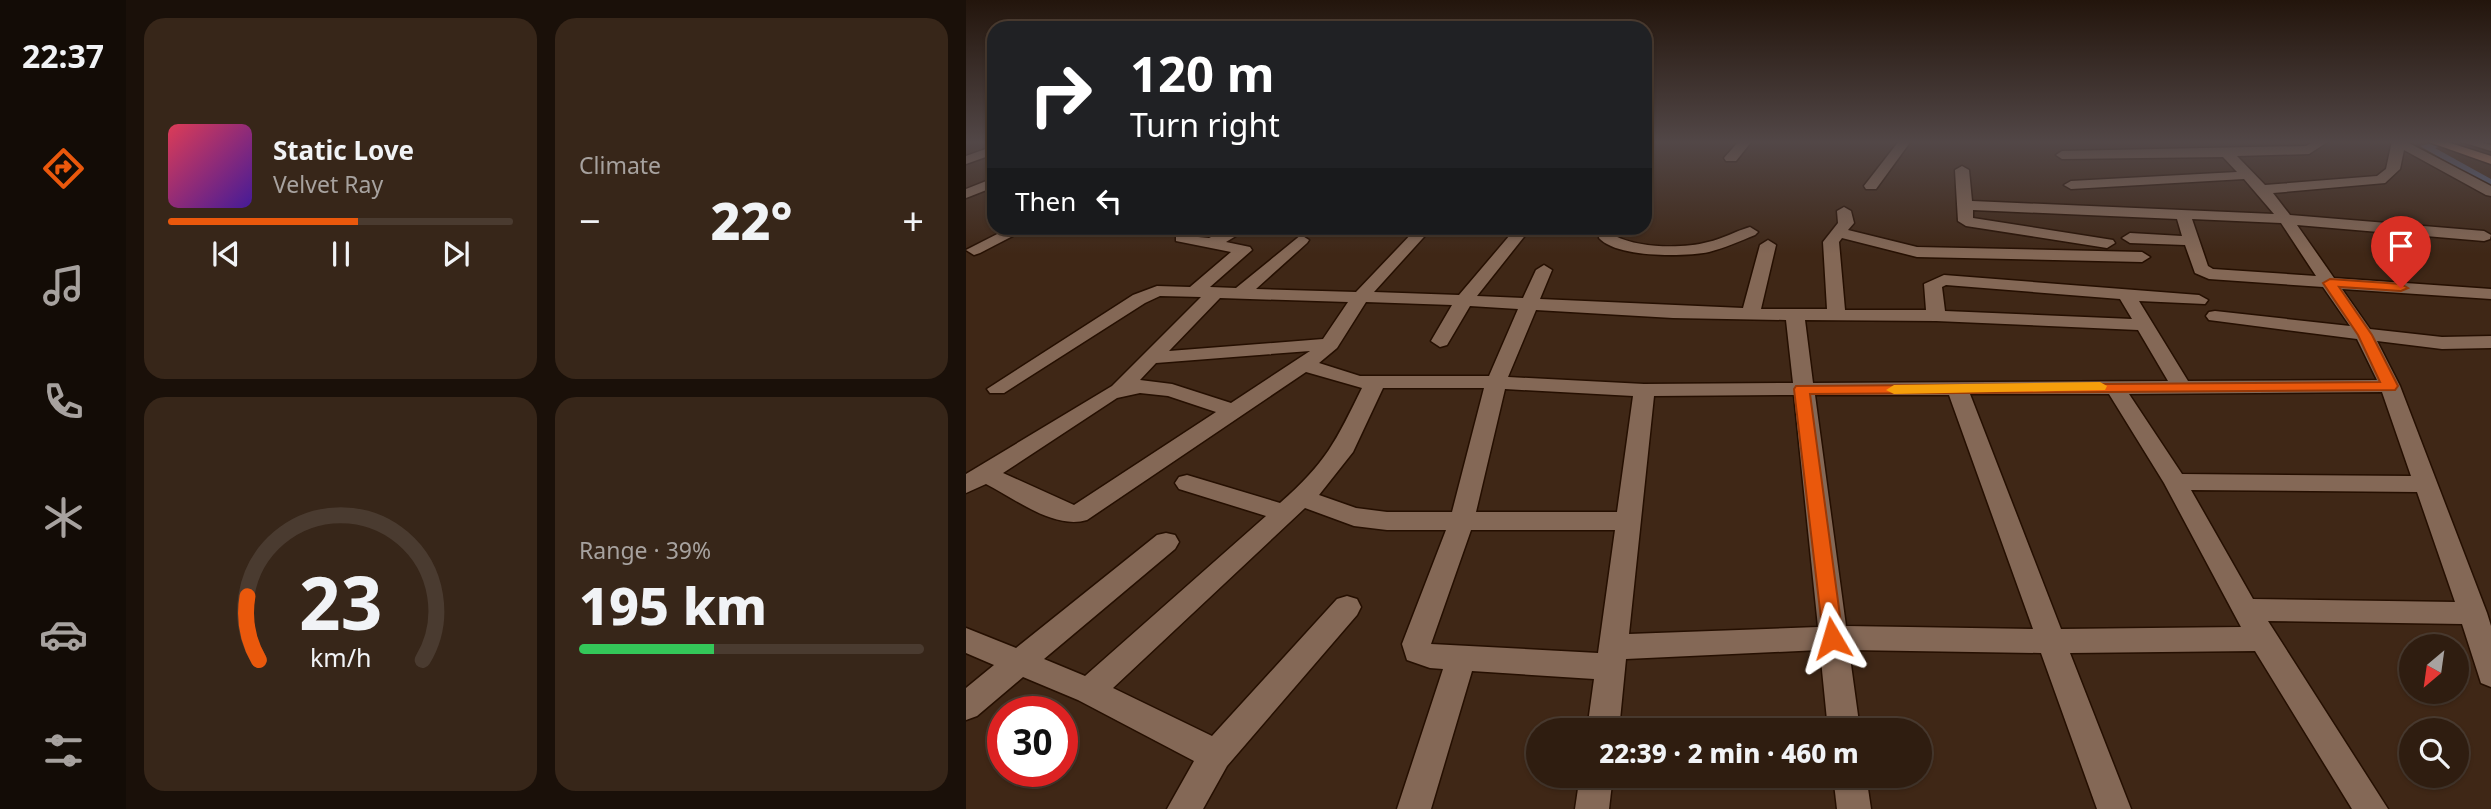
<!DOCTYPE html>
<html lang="en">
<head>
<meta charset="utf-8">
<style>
  body { margin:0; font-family:"Noto Sans",sans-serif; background:#372619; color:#f1f3f6; height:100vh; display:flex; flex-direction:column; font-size:26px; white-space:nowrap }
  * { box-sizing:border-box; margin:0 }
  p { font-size:23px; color:#a7a29f }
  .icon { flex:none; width:38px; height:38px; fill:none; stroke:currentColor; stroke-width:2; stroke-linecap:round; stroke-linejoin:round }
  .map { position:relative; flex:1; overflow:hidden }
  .drawer { display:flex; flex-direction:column; gap:18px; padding:18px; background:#1a1009; width:840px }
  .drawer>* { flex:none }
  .banner { position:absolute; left:21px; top:21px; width:665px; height:214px; border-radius:21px; box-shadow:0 2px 5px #0004,0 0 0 2px #4a3b30; background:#202124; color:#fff; overflow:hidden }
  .needle { width:46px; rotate:209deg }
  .tools { position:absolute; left:1433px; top:634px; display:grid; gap:14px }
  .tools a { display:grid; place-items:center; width:70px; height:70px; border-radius:50%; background:#2f1d10; box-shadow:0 2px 5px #0004,0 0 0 2px #4a3b30; font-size:35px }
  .speed { position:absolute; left:21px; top:696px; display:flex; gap:14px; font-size:35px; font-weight:700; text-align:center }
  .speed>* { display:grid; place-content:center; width:91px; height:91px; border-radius:50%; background:#2f1d10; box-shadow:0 2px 5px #0004,0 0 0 2px #4a3b30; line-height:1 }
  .speed .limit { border:10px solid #d22; background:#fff; color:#111 }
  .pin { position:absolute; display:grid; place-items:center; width:60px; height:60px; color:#fff; margin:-72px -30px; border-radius:50% 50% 50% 0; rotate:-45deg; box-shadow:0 0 7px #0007 }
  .pin .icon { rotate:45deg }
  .me { position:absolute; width:77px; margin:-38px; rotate:353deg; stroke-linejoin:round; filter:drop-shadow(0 0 5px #0008) }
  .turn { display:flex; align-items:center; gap:24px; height:147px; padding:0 28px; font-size:32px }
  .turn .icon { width:91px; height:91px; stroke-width:2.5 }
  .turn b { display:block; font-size:49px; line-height:60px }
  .then { display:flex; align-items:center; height:66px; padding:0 28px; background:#0003; gap:14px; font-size:26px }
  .big { font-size:52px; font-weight:800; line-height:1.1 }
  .drawer .widget { flex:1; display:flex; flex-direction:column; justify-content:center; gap:10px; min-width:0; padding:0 24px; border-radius:21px; background:#372619 }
  .drawer .dial { align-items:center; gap:0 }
  .dial svg { height:182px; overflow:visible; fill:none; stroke:#4a3b30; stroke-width:7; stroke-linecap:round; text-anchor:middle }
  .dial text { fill:#f1f3f6; stroke:none }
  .song { display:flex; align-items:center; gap:21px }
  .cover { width:84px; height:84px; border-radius:10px; background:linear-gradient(135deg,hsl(350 70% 55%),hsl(260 70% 35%)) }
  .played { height:7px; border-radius:4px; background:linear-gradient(90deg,#ea580c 55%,#4a3b30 55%) }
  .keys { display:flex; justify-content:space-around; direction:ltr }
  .heat { display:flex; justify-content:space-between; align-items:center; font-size:38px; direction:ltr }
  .charge { height:10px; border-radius:5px; background:linear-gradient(90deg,#34c759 39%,#4a3b30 0) }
  .drawer .tiles { flex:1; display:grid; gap:18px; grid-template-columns:repeat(2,1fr) }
  .trip { position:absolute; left:560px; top:718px; width:406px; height:70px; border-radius:35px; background:#2f1d10; box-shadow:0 2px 5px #0004,0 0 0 2px #4a3b30; font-weight:800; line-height:70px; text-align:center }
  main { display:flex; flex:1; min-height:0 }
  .menu { display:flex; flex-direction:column; width:126px; justify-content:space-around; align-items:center; background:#130c06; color:#a7a29f }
  .menu .icon { width:49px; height:49px }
  .menu .on { color:#ea580c }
  .menu b { font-size:32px; color:#f1f3f6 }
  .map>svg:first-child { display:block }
</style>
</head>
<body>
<main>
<nav class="menu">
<b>22:37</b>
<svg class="icon on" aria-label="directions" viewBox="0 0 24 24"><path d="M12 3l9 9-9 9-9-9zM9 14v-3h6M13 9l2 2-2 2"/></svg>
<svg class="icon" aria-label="music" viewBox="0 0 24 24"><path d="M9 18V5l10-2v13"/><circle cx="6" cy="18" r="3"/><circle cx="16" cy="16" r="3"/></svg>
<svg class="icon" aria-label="phone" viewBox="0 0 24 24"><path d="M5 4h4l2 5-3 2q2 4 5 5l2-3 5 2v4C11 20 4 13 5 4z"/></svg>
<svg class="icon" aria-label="climate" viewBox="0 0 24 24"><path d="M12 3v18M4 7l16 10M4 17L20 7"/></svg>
<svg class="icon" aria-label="car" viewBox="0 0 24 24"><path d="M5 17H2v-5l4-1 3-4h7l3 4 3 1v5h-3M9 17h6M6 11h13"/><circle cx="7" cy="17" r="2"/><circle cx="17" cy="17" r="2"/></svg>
<svg class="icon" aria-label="filters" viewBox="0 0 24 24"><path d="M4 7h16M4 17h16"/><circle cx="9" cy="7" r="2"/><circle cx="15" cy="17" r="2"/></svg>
</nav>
<section class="drawer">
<div class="tiles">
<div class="widget">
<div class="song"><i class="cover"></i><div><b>Static Love</b><p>Velvet Ray</p></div></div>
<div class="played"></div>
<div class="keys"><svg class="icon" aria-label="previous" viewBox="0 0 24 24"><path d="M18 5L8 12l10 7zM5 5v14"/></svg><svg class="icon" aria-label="pause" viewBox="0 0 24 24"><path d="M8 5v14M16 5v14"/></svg><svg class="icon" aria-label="next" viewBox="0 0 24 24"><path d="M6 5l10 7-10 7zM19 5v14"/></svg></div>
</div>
<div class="widget"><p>Climate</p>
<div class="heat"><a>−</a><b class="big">22°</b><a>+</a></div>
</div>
<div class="widget dial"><svg viewBox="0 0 100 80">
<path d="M14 69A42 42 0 1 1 86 69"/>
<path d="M14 69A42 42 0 0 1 9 41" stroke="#ea580c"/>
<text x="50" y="56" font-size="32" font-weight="700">23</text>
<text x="50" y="72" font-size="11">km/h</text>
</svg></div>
<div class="widget"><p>Range · 39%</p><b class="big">195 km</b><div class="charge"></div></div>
</div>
</section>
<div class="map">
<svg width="1525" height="809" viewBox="0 0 1525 809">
  <rect width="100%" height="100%" fill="#3f2716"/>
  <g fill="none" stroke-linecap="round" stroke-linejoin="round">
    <polygon fill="#526386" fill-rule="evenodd" points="1473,141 1497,141 1469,148 1525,179 1525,187 1454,146"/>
    <g stroke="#250f01" stroke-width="3">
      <g id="minor">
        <polygon points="773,141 786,141 770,161 760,161 758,158"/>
        <polygon points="933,141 945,141 910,189 900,189 898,186"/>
        <path d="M1349,141H1363L1343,154L1271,156L1299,185L1411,176L1420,169L1426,141H1439L1525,186V196L1520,195L1438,150L1434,169L1419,183L1307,193L1324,215L1518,231L1525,235L1524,239L1518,241L1331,225L1368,278L1525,289V299L1376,289L1404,329L1476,337L1525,336V348L1476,349L1411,341L1434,386L1521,613L1525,626V687L1515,683L1496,624L1302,621L1422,809H1386L1289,651L1104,653L1165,809H1131L1075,653L883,650L894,730H862L854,650L660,659L653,730H621L628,679L506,671L465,809H431L477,669L464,668L441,660L436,644L480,530H421L388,526L339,508L147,688L246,736L371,599L381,596L391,599L395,607L391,615L261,766L237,809H201L228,761L112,700L57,677L11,716L0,720V688L28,665L0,653V628L50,648L191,535L200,533L209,535L213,542L209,549L78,659L119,676L300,516L213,489L209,483L213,477L221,475L314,503C360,463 370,441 396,388L340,372L121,520C88,530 48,498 20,484L0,493V474L146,386L235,297L194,296L179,303L38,393H24L21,389L167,295L191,286L224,287L265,252L210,241V235L243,238L264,228H283L260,242L284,247L286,250L244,287L270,288L335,235L343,240L341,243L290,289L390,292L451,228H466L408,292L493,295L550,228H565L511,296L557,298L570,270L578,265L586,270L574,299L777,308L794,245L802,240L810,245L795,309H861L857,242L872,223L871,211L878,207L885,211L888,223L882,230L951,247L1176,252L1184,257L1176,262L951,257L876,238L873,242L879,310H960L958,284L978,275L1233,295L1242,300L1239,304L1173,301L1222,381L1411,380L1391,339L1243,320L1240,316L1243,312L1249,311L1384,326L1357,287L1243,279L1229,273L1219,245L1164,243L1156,238L1164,233L1216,236L1211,219L1007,210V218L1147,240L1149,243L1141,248L1000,226L992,221L989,170L996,166L1003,170L1006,201L1308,214L1278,179L1105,189L1098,185L1105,181L1271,172L1257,157L1096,159L1090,155L1096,151L1340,146ZM1226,219L1315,223L1350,276L1247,269L1242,266ZM980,285L1154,299L1166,319L979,311L976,287ZM254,298L382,302L357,339L203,351ZM400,302L486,305L465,341L474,347L481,345L504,306L552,309L523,376H394L353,363L371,348ZM570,310L707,318L820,320L827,383L678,384L542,377ZM839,320L970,321L1172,330L1202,381L847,383ZM344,351L265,403L206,384L174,380L190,363ZM417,388H518L486,512H421L390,508L353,495L387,452ZM539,389L667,396L651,512H510ZM1416,392L1445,476L1216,474L1163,394ZM174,393L202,396L250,412L108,505L37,473L151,398ZM1004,394H1143L1198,483L1275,627L1095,629ZM828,395L852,627L663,634L688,396ZM849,395H983L1067,629L880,626ZM1225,490L1451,492L1489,602L1287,599ZM505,530H649L632,653L465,644Z"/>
        <polygon points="1493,141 1511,141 1525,145 1525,151"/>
        <polygon points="28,146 28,154 0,164 0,156"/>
        <polygon points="28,178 28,187 0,198 0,189"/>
        <path d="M784,227L792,232L789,235C774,241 759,248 743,252C718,257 651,258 633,238L635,228H649V236C673,248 716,249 742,242C756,239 770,231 784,227Z"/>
        <polygon points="43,228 62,228 14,253 8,255 0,250"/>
        <polygon points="614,775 647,775 643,809 609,809"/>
        <polygon points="867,775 900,775 905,809 871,809"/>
      </g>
    </g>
    <g stroke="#250f01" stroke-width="3">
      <polygon id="highway" points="1460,141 1478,141 1525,156 1525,164"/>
    </g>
    <use href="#minor" fill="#846856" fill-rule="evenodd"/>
    <use href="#highway" fill="#cf8c69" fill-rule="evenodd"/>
  </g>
  <linearGradient id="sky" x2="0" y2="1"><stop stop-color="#23150c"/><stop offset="0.56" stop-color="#524747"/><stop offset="1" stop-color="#524747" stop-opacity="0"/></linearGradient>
  <rect width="1525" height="254" fill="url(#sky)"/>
  <polygon fill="#ea580c" stroke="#983908" stroke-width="2" points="1364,279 1435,284 1442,288 1435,291 1373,287 1406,335 1432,386 1429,390 844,394 877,638 873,644 866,647 858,644 828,389 830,386 1414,382 1392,335 1357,283"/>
  <polygon fill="#f59e0b" points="1134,382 1141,386 1139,390 928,394 920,390 928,385"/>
</svg>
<div class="tools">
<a><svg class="needle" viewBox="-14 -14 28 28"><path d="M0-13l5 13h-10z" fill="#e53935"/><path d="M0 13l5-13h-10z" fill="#a7a29f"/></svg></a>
<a><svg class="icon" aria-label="search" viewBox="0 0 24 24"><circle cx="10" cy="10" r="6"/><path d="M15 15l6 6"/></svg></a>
</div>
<div class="speed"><div class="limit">30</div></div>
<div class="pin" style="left:1435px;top:288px;background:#d93025"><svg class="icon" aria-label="arrive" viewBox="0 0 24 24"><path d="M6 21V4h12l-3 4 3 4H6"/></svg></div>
<svg class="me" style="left:866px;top:638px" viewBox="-20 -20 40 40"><path d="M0-17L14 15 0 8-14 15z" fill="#ea580c" stroke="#fff" stroke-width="4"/></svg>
<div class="trip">22:39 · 2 min · 460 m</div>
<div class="banner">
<div class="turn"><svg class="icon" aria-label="right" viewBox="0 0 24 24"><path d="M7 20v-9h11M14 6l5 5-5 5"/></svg><div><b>120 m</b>Turn right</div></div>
<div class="then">Then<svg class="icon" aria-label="left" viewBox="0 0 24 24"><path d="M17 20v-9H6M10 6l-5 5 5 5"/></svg></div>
</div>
</div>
</main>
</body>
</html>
